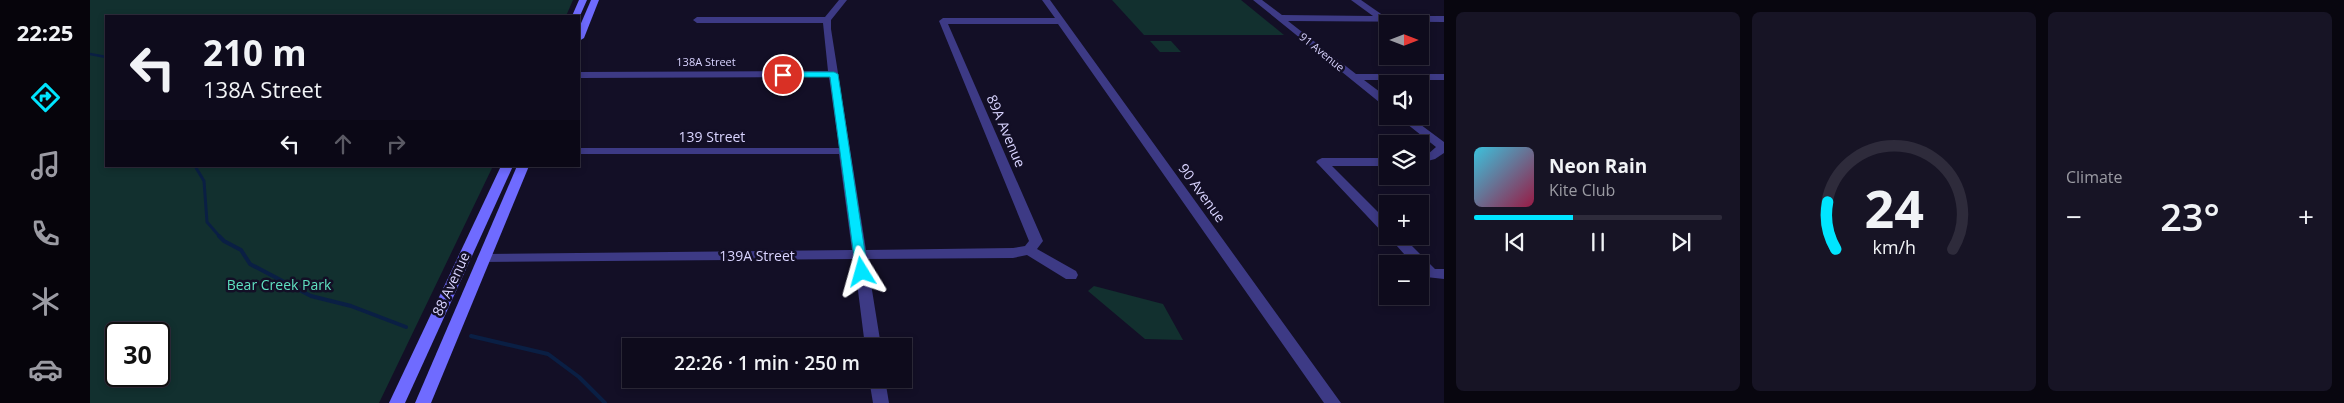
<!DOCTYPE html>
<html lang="en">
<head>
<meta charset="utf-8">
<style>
  body { margin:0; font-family:"Open Sans",sans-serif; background:#171425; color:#f1f3f6; height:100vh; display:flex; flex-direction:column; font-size:19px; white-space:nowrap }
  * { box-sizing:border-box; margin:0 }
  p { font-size:16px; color:#9b9ba3 }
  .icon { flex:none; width:28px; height:28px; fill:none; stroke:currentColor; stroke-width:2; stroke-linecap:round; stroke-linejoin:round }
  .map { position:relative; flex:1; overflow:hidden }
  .panel { display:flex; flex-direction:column; gap:12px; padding:12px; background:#08060f; width:900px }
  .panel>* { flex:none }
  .banner { position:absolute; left:15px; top:15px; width:475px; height:152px; border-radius:0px; box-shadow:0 2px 8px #0003,0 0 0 1px #2e2b3b; background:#0e0b1c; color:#f1f3f6; overflow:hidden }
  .needle { width:32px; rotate:90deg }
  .controls { position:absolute; left:1289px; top:15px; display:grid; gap:10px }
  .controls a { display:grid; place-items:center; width:50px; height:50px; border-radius:0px; background:#0e0b1c; box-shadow:0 2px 8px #0003,0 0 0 1px #2e2b3b; font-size:25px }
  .speed { position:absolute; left:15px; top:322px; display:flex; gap:10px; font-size:25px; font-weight:700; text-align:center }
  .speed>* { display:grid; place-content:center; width:65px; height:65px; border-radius:50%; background:#0e0b1c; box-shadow:0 2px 8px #0003,0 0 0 1px #2e2b3b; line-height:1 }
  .speed .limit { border:2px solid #111; border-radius:8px; background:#fff; color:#111 }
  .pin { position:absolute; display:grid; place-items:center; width:42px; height:42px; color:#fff; margin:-21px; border:2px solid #fff; border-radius:50%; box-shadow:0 1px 5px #0007 }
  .me { position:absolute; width:55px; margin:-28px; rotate:352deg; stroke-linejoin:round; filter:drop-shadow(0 0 4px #0008) }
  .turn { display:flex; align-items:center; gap:18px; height:105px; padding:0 15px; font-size:22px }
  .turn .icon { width:65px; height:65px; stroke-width:2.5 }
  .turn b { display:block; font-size:35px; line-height:42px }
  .lanes { display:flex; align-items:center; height:48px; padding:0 15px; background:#0003; justify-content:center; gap:25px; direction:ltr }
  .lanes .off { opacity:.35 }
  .big { font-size:38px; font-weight:600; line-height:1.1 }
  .panel .card { flex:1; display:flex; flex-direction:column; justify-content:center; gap:8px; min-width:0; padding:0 18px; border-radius:8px; background:#171425 }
  .panel .dial { align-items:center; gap:0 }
  .dial svg { height:130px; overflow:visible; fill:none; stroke:#2e2b3b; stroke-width:7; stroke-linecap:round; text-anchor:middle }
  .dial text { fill:#f1f3f6; stroke:none }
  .song { display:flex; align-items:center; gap:15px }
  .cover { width:60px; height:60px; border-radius:8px; background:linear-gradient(135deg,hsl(190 70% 55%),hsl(340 70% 35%)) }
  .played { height:5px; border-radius:2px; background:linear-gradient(90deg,#00e5ff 40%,#2e2b3b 40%) }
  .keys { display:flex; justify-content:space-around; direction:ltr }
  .heat { display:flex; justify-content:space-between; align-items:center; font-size:28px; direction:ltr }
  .panel .tiles { flex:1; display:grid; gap:12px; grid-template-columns:repeat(3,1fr) }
  .trip { position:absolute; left:532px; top:338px; width:290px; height:50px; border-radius:0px; background:#0e0b1c; box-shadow:0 2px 8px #0003,0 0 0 1px #2e2b3b; font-weight:600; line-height:50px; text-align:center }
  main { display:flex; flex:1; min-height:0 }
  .dock { display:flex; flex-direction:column; width:90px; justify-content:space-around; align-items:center; background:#06040b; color:#9b9ba3 }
  .dock .icon { width:35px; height:35px }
  .dock .selected { color:#00e5ff }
  .dock b { font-size:22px; color:#f1f3f6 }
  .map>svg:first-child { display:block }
</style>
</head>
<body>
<main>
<nav class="dock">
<b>22:25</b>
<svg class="icon selected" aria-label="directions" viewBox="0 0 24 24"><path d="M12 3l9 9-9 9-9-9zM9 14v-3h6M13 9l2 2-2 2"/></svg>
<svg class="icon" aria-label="music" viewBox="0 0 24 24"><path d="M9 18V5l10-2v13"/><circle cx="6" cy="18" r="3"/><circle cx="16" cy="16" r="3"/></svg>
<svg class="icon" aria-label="phone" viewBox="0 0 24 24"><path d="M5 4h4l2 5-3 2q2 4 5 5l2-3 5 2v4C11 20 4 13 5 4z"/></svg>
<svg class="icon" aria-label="climate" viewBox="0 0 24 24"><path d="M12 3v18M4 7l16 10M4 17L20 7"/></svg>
<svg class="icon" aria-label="car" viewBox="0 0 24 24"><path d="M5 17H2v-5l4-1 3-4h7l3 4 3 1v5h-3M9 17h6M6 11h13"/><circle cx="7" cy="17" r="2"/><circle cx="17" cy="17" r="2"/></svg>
</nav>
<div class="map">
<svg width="1354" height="403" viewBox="0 0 1354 403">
  <rect width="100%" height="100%" fill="#130f26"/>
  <g fill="#12302f" fill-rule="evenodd">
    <path d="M0,0H483L476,16H16V166H403L289,403H0ZM26,334H69V376H26Z"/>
    <polygon points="1022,0 1151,0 1194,35 1054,35"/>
    <polygon points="1060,41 1081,41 1091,52 1070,52"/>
    <polygon points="1004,286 1073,304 1093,340 1055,339 998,291"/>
  </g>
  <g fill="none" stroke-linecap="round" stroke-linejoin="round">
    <polyline stroke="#0a1f44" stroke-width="2.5" points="0,54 16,57"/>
    <polyline stroke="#0a1f44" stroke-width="3" points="105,166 114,181 117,222 130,237"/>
    <g stroke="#0a1f44" stroke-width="4">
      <polyline points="129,236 134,241 151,250 160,264 221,296 261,306 316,327"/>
      <polyline points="381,336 458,354 489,377 515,403"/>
    </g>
    <g fill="#3d3a85" fill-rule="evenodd">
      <polygon points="749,0 757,0 741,20 741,29 776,250 923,248 935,246 939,241 849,21 853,18 965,18 952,0 960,0 1251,403 1234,403 968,24 858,24 953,241 947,249 986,271 988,275 986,279 976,279 937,255 923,258 777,259 791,346 775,346 764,259 389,262 387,259 389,256 394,254 762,250 749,154 489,154 489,148 749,148 739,77 489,78 489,72 738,71 733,23 607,23 603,20 607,17 735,17"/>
      <polygon points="1163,0 1172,0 1192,15 1283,16 1261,0 1271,0 1294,16 1354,16 1354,22 1198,21 1266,74 1354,74 1354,80 1274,80 1298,98 1298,107 1294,106"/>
      <polygon points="1307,116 1319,116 1354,142 1354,153 1345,159 1330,163 1330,156 1337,155 1346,147"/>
      <polygon points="1232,158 1298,158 1298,166 1242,166 1298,222 1298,234 1293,233 1228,164 1226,162 1228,160"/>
      <polygon points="1298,236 1312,236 1345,269 1354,269 1354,279 1336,277 1330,271 1330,264 1323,264"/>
      <polygon points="779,379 795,379 799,403 783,403"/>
    </g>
    <g fill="#6f6bff" fill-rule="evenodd">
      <polygon points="489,0 497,0 489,18 489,16 482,16"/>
      <polygon points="501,0 509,0 494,38 489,41 489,28"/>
      <polygon points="411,166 423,166 315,403 299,403"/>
      <polygon points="427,166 439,166 341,403 325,403"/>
    </g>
  </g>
  <polygon fill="#00e5ff" stroke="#0095a6" points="693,72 744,72 748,74 778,272 777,276 772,277 766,272 740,77 690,77 689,75"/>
  <g text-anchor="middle" stroke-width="5" stroke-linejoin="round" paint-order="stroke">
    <g font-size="11" fill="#d9d4ff" stroke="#130f26">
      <text transform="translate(1232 52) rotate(39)" y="4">91 Avenue</text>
      <text x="616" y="66">138A Street</text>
    </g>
    <g font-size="14" fill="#d9d4ff" stroke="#130f26">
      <text transform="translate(916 131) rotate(67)" y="5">89A Avenue</text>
      <text x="622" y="142">139 Street</text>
      <text transform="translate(1112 193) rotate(54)" y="5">90 Avenue</text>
      <text x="667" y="261">139A Street</text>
      <text transform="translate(361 284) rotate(-65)" y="5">88 Avenue</text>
    </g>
    <g font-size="14" fill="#5fe0c0" stroke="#130f26">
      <text x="189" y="290">Bear Creek Park</text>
    </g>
  </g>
</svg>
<div class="controls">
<a><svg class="needle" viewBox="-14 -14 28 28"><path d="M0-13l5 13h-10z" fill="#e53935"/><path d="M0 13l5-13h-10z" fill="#9b9ba3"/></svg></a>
<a><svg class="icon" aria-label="sound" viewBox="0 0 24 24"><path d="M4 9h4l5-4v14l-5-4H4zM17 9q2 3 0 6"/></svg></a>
<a><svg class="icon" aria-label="layers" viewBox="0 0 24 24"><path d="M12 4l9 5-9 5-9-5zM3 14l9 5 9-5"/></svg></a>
<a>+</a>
<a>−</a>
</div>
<div class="speed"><div class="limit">30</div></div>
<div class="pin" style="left:693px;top:75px;background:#d93025"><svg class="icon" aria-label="arrive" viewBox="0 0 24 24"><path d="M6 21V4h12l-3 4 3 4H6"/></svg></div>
<svg class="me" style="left:772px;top:272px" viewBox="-20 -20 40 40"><path d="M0-17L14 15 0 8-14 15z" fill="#00e5ff" stroke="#fff" stroke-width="4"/></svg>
<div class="trip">22:26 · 1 min · 250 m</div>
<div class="banner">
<div class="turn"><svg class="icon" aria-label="left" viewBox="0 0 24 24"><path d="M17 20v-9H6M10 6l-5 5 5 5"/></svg><div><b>210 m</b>138A Street</div></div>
<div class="lanes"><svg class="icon" aria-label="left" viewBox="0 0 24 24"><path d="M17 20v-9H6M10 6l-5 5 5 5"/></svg><svg class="icon off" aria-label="ahead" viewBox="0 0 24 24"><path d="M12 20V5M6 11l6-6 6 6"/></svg><svg class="icon off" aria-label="right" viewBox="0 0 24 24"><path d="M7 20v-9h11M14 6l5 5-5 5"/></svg></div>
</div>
</div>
<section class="panel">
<div class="tiles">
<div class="card">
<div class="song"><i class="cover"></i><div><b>Neon Rain</b><p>Kite Club</p></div></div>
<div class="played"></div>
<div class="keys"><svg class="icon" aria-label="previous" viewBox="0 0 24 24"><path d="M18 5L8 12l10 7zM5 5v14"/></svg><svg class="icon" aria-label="pause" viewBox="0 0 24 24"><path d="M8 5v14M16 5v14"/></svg><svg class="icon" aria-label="next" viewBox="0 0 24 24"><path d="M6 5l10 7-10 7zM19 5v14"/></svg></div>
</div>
<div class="card dial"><svg viewBox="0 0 100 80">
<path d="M14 69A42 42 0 1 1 86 69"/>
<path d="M14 69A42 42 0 0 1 9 40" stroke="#00e5ff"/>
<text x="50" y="56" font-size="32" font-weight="700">24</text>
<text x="50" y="72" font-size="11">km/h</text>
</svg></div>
<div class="card"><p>Climate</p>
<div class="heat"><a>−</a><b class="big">23°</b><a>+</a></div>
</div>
</div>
</section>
</main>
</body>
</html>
